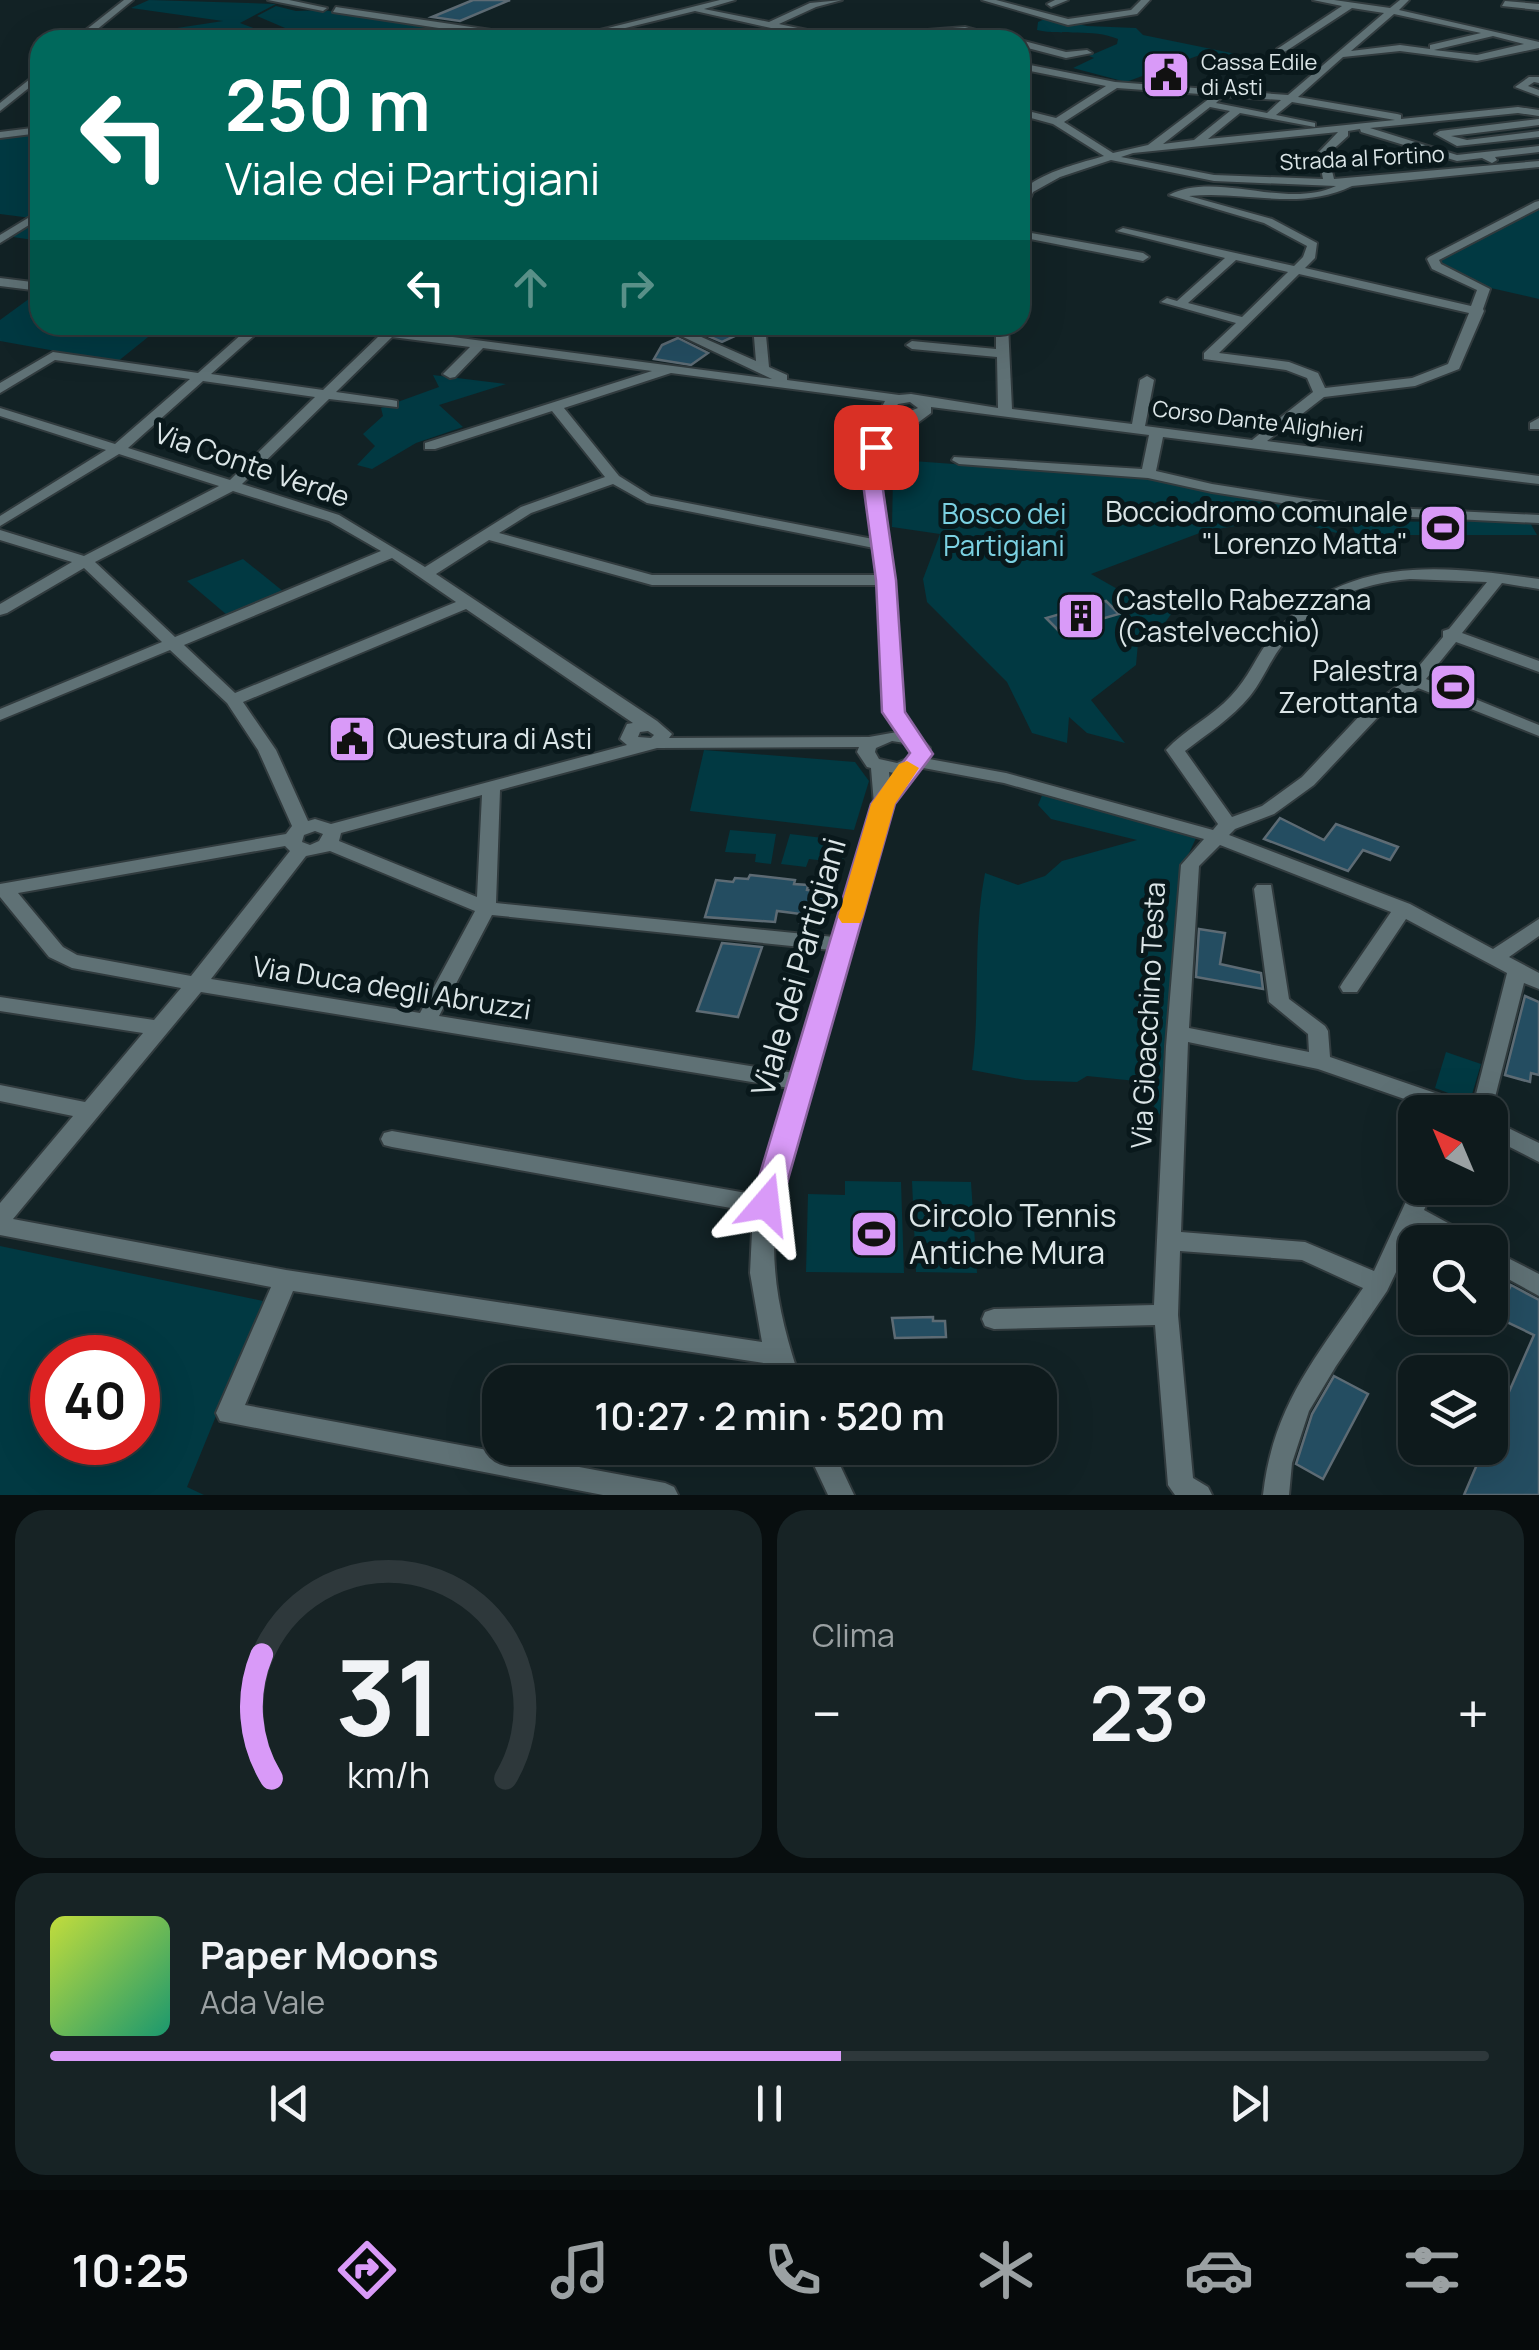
<!DOCTYPE html>
<html lang="it">
<head>
<meta charset="utf-8">
<style>
  body { margin:0; font-family:Manrope,sans-serif; background:#172325; color:#f1f3f6; height:100vh; display:flex; flex-direction:column; font-size:38px; white-space:nowrap }
  * { box-sizing:border-box; margin:0 }
  p { font-size:32px; color:#9ba1a3 }
  .icon { flex:none; width:55px; height:55px; fill:none; stroke:currentColor; stroke-width:2; stroke-linecap:round; stroke-linejoin:round }
  .map { position:relative; height:1495px; overflow:hidden }
  .drawer { display:flex; flex-direction:column; gap:15px; padding:15px; background:#080e0f; flex:1 }
  .drawer>* { flex:none }
  .top-card { position:absolute; left:30px; top:30px; width:1000px; height:305px; border-radius:30px; box-shadow:0 10px 40px #0002,0 0 0 2px #2e383b; background:#00695c; color:#fff; overflow:hidden }
  .needle { width:65px; rotate:316deg }
  .tools { position:absolute; left:1398px; top:1095px; display:grid; gap:20px }
  .tools a { display:grid; place-items:center; width:110px; height:110px; border-radius:20px; background:#0e1a1c; box-shadow:0 10px 40px #0002,0 0 0 2px #2e383b; font-size:50px }
  .speed { position:absolute; left:30px; top:1335px; display:flex; gap:20px; font-size:50px; font-weight:700; text-align:center }
  .speed>* { display:grid; place-content:center; width:130px; height:130px; border-radius:50%; background:#0e1a1c; box-shadow:0 10px 40px #0002,0 0 0 2px #2e383b; line-height:1 }
  .speed .limit { border:15px solid #d22; background:#fff; color:#111 }
  .pin { position:absolute; display:grid; place-items:center; width:85px; height:85px; color:#fff; margin:-42px; border-radius:20px; box-shadow:0 5px 15px #0006 }
  .me { position:absolute; width:110px; margin:-55px; rotate:17deg; stroke-linejoin:round; filter:drop-shadow(0 0 8px #0008) }
  .turn { display:flex; align-items:center; gap:35px; height:210px; padding:0 30px; font-size:45px }
  .turn .icon { width:130px; height:130px; stroke-width:2.5 }
  .turn b { display:block; font-size:70px; line-height:85px }
  .lanes { display:flex; align-items:center; height:95px; padding:0 30px; background:#0003; justify-content:center; gap:50px; direction:ltr }
  .lanes .off { opacity:.35 }
  .big { font-size:75px; font-weight:600; line-height:1.1 }
  .drawer .widget { flex:1; display:flex; flex-direction:column; justify-content:center; gap:15px; min-width:0; padding:0 35px; border-radius:30px; background:#172325 }
  .drawer .dial { align-items:center; gap:0 }
  .dial svg { height:260px; overflow:visible; fill:none; stroke:#2e383b; stroke-width:7; stroke-linecap:round; text-anchor:middle }
  .dial text { fill:#f1f3f6; stroke:none }
  .song { display:flex; align-items:center; gap:30px }
  .cover { width:120px; height:120px; border-radius:15px; background:linear-gradient(135deg,hsl(70 70% 55%),hsl(160 70% 35%)) }
  .played { height:10px; border-radius:5px; background:linear-gradient(90deg,#d99af8 55%,#2e383b 55%) }
  .keys { display:flex; justify-content:space-around; direction:ltr }
  .heat { display:flex; justify-content:space-between; align-items:center; font-size:55px; direction:ltr }
  .drawer .tiles { flex:1; display:grid; gap:15px; grid-template-columns:1fr 1fr }
  .widget:last-child { grid-column:span 2 }
  .trip { position:absolute; left:482px; top:1365px; width:575px; height:100px; border-radius:30px; background:#0e1a1c; box-shadow:0 10px 40px #0002,0 0 0 2px #2e383b; font-weight:600; line-height:100px; text-align:center }
  .menu { display:flex; height:160px; justify-content:space-around; align-items:center; background:#060a0b; color:#9ba1a3 }
  .menu .icon { width:70px; height:70px }
  .menu .current { color:#d99af8 }
  .menu b { font-size:45px; color:#f1f3f6 }
  .map>svg:first-child { display:block }
</style>
</head>
<body>
<div class="map">
<svg width="1539" height="1495" viewBox="0 0 1539 1495">
  <rect width="100%" height="100%" fill="#122225"/>
  <g fill="#013942" fill-rule="evenodd">
    <polygon points="149,0 276,4 240,23 285,40 144,40 164,30 223,21 131,8"/>
    <polygon points="276,6 296,11 324,10 495,40 313,40 257,16"/>
    <path d="M1047,18L1087,26L1136,28L1143,35L1241,55L1197,56L1126,82L1073,68L1094,58L1089,56L1117,44L1118,39C1091,28 1064,36 1037,30L1038,22Z"/>
    <polygon points="40,133 40,241 13,237 39,219 0,214 0,138"/>
    <polygon points="1539,204 1539,299 1482,286 1436,266 1435,257"/>
    <polygon points="37,293 40,294 40,325 163,325 117,362 0,341 0,320"/>
    <polygon points="433,375 506,384 439,405 463,427 416,443 372,469 357,465 375,446 363,434 383,416 381,408 439,387"/>
    <polygon points="913,461 1143,478 1286,503 1344,535 1263,513 1266,521 1205,531 1091,574 1142,603 1177,606 1164,624 1138,643 1136,665 1091,700 1125,743 1087,733 1069,717 1067,743 1032,733 1007,682 927,602 923,579 940,534 892,527 893,476"/>
    <polygon points="1529,521 1537,535 1356,535 1350,522"/>
    <polygon points="243,559 284,592 227,615 187,581"/>
    <polygon points="704,750 855,762 869,781 854,830 690,811"/>
    <path d="M1043,793L1196,838L1184,864L1160,1115L1136,1081L1087,1076L1077,1082L1025,1080L972,1070C981,1004 972,938 985,873L1018,885L1045,876L1062,861L1137,840L1051,819L1038,805Z"/>
    <polygon points="730,830 776,834 771,864 755,862 756,854 725,852"/>
    <polygon points="790,834 848,841 842,863 809,859 806,867 781,864"/>
    <polygon points="1446,1052 1481,1064 1470,1101 1435,1088"/>
    <polygon points="845,1181 901,1182 904,1273 806,1272 808,1194 845,1195"/>
    <polygon points="912,1181 971,1182 977,1273 916,1272"/>
    <path d="M0,1246L263,1301L187,1487L204,1495H0ZM52,1358H138V1442H52Z"/>
  </g>
  <g fill="#244d61" stroke="#5d6b74" stroke-width="2.5">
    <polygon points="473,0 510,0 460,21 432,17"/>
    <polygon points="709,325 749,325 750,329 722,342 696,331"/>
    <polygon points="678,338 708,353 691,365 654,359 662,345"/>
    <polygon points="1106,601 1119,614 1059,631 1046,618"/>
    <polygon points="1280,818 1324,840 1336,824 1398,847 1390,860 1363,850 1348,871 1264,839"/>
    <polygon points="750,875 795,880 794,884 808,885 807,890 826,892 820,925 800,923 801,914 777,911 775,922 705,917 716,880 733,882 735,878 748,879"/>
    <polygon points="1199,929 1225,933 1220,964 1261,973 1263,989 1196,977"/>
    <polygon points="722,943 762,947 738,1017 697,1011"/>
    <polygon points="1525,996 1539,1002 1539,1075 1531,1073 1530,1082 1505,1075"/>
    <polygon points="1511,1285 1539,1300 1539,1495 1464,1495 1484,1448 1490,1448 1490,1435 1534,1335 1496,1317"/>
    <polygon points="933,1317 933,1321 945,1321 946,1337 895,1338 892,1318"/>
    <polygon points="1334,1376 1368,1394 1323,1479 1296,1464 1312,1414"/>
  </g>
  <g fill="none" stroke-linecap="round" stroke-linejoin="round">
    <g stroke="#313b3e" stroke-width="4">
      <g id="minor">
        <polygon points="124,0 133,0 84,40 73,40"/>
        <polygon points="268,0 289,0 327,8 323,11"/>
        <polygon points="720,0 735,0 704,9 769,22 810,3 842,0 816,7 779,24 840,37 965,27 1012,40 995,40 965,33 872,40 825,40 695,11 576,40 525,40 523,38 528,35 560,40"/>
        <polygon points="982,0 996,0 1068,19 1131,10 1141,0 1150,0 1137,14 1068,25"/>
        <polygon points="1055,0 1068,0 1051,7 1047,4"/>
        <path d="M1313,0H1334L1390,8L1400,0H1409L1399,10L1539,42V48L1477,61L1400,51L1343,57L1298,97L1397,114L1401,115V119L1518,107L1539,110V116L1518,113L1370,128L1457,155L1539,146V152L1495,157L1497,160L1492,163L1482,158L1457,161L1361,132L1360,129L1348,131V136L1328,154L1334,179L1539,161V167L1352,186C1299,212 1245,190 1189,196L1272,219L1317,243L1315,258L1305,268L1471,306L1477,290L1432,269L1427,259L1429,257L1535,202L1539,201V208L1439,260L1441,264L1490,289L1483,309L1484,311L1459,369L1415,386L1324,397L1267,441L1539,476V484L1163,437L1156,471L1212,484L1351,506L1539,515V523L1351,514L1212,492L1148,478L959,464L952,460L954,457L1142,469L1149,435L931,407V413L884,448L879,466L894,580L903,712L917,736L930,748L929,759L1006,773L1213,830L1218,824L1166,750C1185,729 1212,717 1231,696C1251,676 1259,648 1279,628C1353,554 1445,566 1539,579V589L1502,583L1462,633L1539,661V672L1456,642L1426,679L1539,725V736L1418,688L1378,717L1314,785L1274,814L1235,829L1229,835L1410,904L1493,949L1539,919V936L1509,957L1539,973V989L1524,983L1490,1117V1112H1442L1318,1069L1188,1042L1181,1232L1305,1242L1374,1271L1415,1182V1188H1434L1424,1210L1470,1235L1474,1242H1443L1417,1228L1387,1291L1336,1366L1309,1411L1292,1463L1289,1495H1263C1273,1406 1315,1359 1363,1288L1302,1260L1180,1251L1178,1315L1193,1478L1208,1487L1212,1495H1175L1168,1485L1155,1325L994,1329L985,1326L982,1319L985,1312L994,1309L1154,1305L1166,1046L1181,865L1204,839L1004,783L918,767L899,774L889,772L892,804L777,1205C768,1269 781,1323 801,1382H777L770,1364L293,1291L245,1405L665,1483L674,1487L678,1495H603L220,1421L216,1413L271,1287L0,1235V1203L73,1116L0,1101V1085L85,1102L143,1033L0,1011V997L154,1020L181,988L72,968L49,957L0,897V884L286,834L292,826L258,750L227,703L170,650L0,720V709L162,642L84,568L7,613L0,615V604L72,562L0,540V530L84,556L219,486L119,454L0,526V516L106,450L0,416V408L115,444L190,379L55,360L0,393V383L53,352L198,373L252,325H266L211,374L323,390L380,335L333,329L327,325L387,328L390,325H400L399,330L772,379L658,325H674L756,361L753,325H765L769,367L787,375V380L899,395L911,394L998,408L997,357L912,349L906,345L912,341L996,349V325H1008L1012,409L1132,424L1140,380L1147,376L1154,380L1145,426L1252,440L1313,392L1307,378L1286,370L1204,359V353L1236,323L1161,302L1167,298L1177,301L1225,258L1117,231L1123,228L1294,266L1303,257L1307,246L1264,223L1169,195C1216,170 1285,210 1336,186L1214,181L1111,160L1060,177L1033,192L1028,203L1026,227L1020,230C1020,220 1018,208 1020,198C1024,176 1084,162 1104,156L1053,124L1020,115V109L1056,118L1106,86L1020,69V63L1115,82L1288,95L1384,13L1352,8L1283,53H1277V49L1342,6ZM1394,14L1481,33L1430,45V49L1400,45L1351,51ZM1493,36L1524,44L1477,55L1434,50ZM1117,88L1214,95L1148,145L1113,153L1064,122ZM1219,96L1281,100L1267,113L1216,103L1221,98ZM1292,102L1395,120L1208,139L1240,113L1315,127V123L1276,115ZM1210,107L1230,111L1194,140L1163,144ZM1338,132L1318,153L1323,179L1214,175L1121,157L1133,153ZM1236,260L1288,272L1242,317L1188,303ZM1299,274L1469,313L1448,364L1412,378L1325,388L1318,373L1289,362L1219,353ZM392,337L470,347L443,374L450,378L455,377L483,348L652,371L425,443V449H435L552,411L605,477L521,507L425,567L339,515L242,484L329,399L397,407V401L392,400L336,392ZM671,373L885,401C860,444 866,492 873,539L651,496L619,476L564,408ZM203,381L315,397L230,480L128,448ZM910,402L918,408L908,412L895,408L898,404ZM892,416L905,419L888,432ZM613,484L647,503L874,548L878,575H652L499,533L531,513ZM233,491L329,521L381,551L175,637L95,562ZM489,540L652,585H878L885,712L897,732L869,737L669,738L672,734L657,721L436,574ZM392,558L456,602L235,693L184,645ZM1410,579L1487,582L1449,629L1443,631V637L1410,677L1366,709L1302,777L1262,806L1232,817L1185,751C1207,734 1232,718 1250,696C1263,680 1270,660 1283,644C1313,602 1360,583 1410,579ZM466,609L633,723L627,724L620,739L627,745L331,824L315,819L308,821L276,750L243,702ZM648,731L654,735L651,738L638,737L640,732ZM892,741L905,743L912,750L911,757L897,763L879,759L875,752L876,748ZM859,747L857,752L867,767L871,768L874,804L834,937L496,903L500,790L657,748ZM482,795L477,897L339,841L341,833ZM315,831L323,834L319,841L310,845L302,842L304,835ZM1220,845L1391,912L1343,982L1340,987L1343,992H1357L1406,919L1507,973L1473,1106L1330,1057L1328,1031L1325,1026L1289,999L1271,885H1257L1254,889L1269,1002L1308,1034L1309,1052L1189,1028L1199,866ZM285,846L290,851L191,976L77,955L63,947L18,893ZM330,851L475,911L420,1013L211,979L306,856ZM492,915L831,950L794,1073L439,1016ZM201,992L789,1088L758,1195L392,1131L384,1133L381,1139L384,1145L392,1147L753,1212L750,1273L762,1342L286,1270L13,1219Z"/>
        <polygon points="1505,1 1539,4 1539,10 1502,6"/>
        <polygon points="336,7 519,34 524,37 519,40 333,12"/>
        <polygon points="1020,40 1066,52 1087,50 1092,53 1066,58 1020,46"/>
        <polygon points="40,71 40,79 0,111 0,103"/>
        <polygon points="1529,77 1539,77 1539,83 1534,82 1528,86 1539,90 1539,96 1515,87"/>
        <polygon points="1539,119 1539,125 1451,136 1467,140 1539,131 1539,137 1457,146 1435,134 1440,131"/>
        <polygon points="40,127 40,133 0,138 0,132"/>
        <polygon points="33,215 39,218 37,220 0,243 0,235"/>
        <polygon points="1020,231 1143,253 1149,257 1143,261 1020,237"/>
        <polygon points="0,278 40,283 40,291 0,286"/>
        <polygon points="1539,418 1539,429 1530,429 1530,423"/>
        <polygon points="1490,1119 1539,1143 1539,1162 1490,1137"/>
        <polygon points="1490,1249 1539,1274 1539,1296 1490,1269"/>
        <polygon points="806,1448 832,1448 854,1495 828,1495"/>
      </g>
    </g>
    <use href="#minor" fill="#5f7175" fill-rule="evenodd"/>
  </g>
  <polygon fill="#d99af8" stroke="#8d64a1" stroke-width="2.5" points="876,442 885,447 882,483 896,580 905,712 933,754 895,804 781,1204 777,1213 766,1216 755,1213 751,1204 871,804 910,753 882,712 876,580 863,483 867,447"/>
  <polygon fill="#f59e0b" points="907,761 919,768 895,804 863,917 860,923 842,923 838,917 871,804 899,764"/>
  <defs>
    <g id="civic-square" transform="scale(2.5)"><rect x="-9" y="-9" width="18" height="18" rx="4" fill="#d99af8" stroke="#09181b"/><path d="M-.6-6.5H3V-4.5H.6V-3L4-1V1h2V6H-6V1h2V-1L-.6-3ZM-1.2 2.5V6h2.4V2.5Z" fill="#111"/></g>
    <g id="stadium-square" transform="scale(2.5)"><rect x="-9" y="-9" width="18" height="18" rx="4" fill="#d99af8" stroke="#09181b"/><path d="M0-5a6.5 5 0 1 0 0 10a6.5 5 0 1 0 0-10ZM-3.5-1.8h7v3.6h-7Z" fill="#111"/></g>
    <g id="building-square" transform="scale(2.5)"><rect x="-9" y="-9" width="18" height="18" rx="4" fill="#d99af8" stroke="#09181b"/><path d="M-4-6H4V6H1V3H-1V6H-4ZM-2.5-4.3h1.7v1.8h-1.7ZM.8-4.3h1.7v1.8H.8ZM-2.5-1h1.7V.8h-1.7ZM.8-1h1.7V.8H.8Z" fill="#111"/></g>
  </defs>
  <g fill-rule="evenodd">
    <use href="#civic-square" x="1166" y="75"/>
    <use href="#stadium-square" x="1443" y="528"/>
    <use href="#building-square" x="1081" y="616"/>
    <use href="#stadium-square" x="1453" y="687"/>
    <use href="#civic-square" x="352" y="739"/>
    <use href="#stadium-square" x="874" y="1234"/>
  </g>
  <g text-anchor="middle" stroke-width="10" stroke-linejoin="round" paint-order="stroke">
    <g font-size="22" fill="#dbe5e7" stroke="#09181b" text-anchor="start">
      <text x="1201" y="70">Cassa Edile<tspan x="1201" dy="25">di Asti</tspan></text>
    </g>
    <g font-size="22" fill="#dbe5e7" stroke="#09181b">
      <text transform="translate(1362 158) rotate(-3)" y="8">Strada al Fortino</text>
      <text transform="translate(1258 421) rotate(7)" y="8">Corso Dante Alighieri</text>
    </g>
    <g font-size="28" fill="#dbe5e7" stroke="#09181b">
      <text transform="translate(252 465) rotate(19)" y="10">Via Conte Verde</text>
      <text transform="translate(392 988) rotate(9)" y="10">Via Duca degli Abruzzi</text>
      <text transform="translate(1148 1015) rotate(-87)" y="10">Via Gioacchino Testa</text>
    </g>
    <g font-size="28" fill="#dbe5e7" stroke="#09181b" text-anchor="end">
      <text x="1408" y="522">Bocciodromo comunale<tspan x="1408" dy="32">"Lorenzo Matta"</tspan></text>
      <text x="1116" y="610" text-anchor="start">Castello Rabezzana<tspan x="1116" dy="32">(Castelvecchio)</tspan></text>
      <text x="1418" y="681">Palestra<tspan x="1418" dy="32">Zerottanta</tspan></text>
      <text x="387" y="749" text-anchor="start">Questura di Asti</text>
    </g>
    <g font-size="28" fill="#7bd1e2" stroke="#09181b">
      <text x="1004" y="524">Bosco dei<tspan x="1004" dy="32">Partigiani</tspan></text>
    </g>
    <g font-size="32" fill="#dbe5e7" stroke="#09181b">
      <text transform="translate(799 967) rotate(-74)" y="11">Viale dei Partigiani</text>
    </g>
    <g font-size="32" fill="#dbe5e7" stroke="#09181b" text-anchor="start">
      <text x="909" y="1227">Circolo Tennis<tspan x="909" dy="37">Antiche Mura</tspan></text>
    </g>
  </g>
</svg>
<div class="tools">
<a><svg class="needle" viewBox="-14 -14 28 28"><path d="M0-13l5 13h-10z" fill="#e53935"/><path d="M0 13l5-13h-10z" fill="#9ba1a3"/></svg></a>
<a><svg class="icon" aria-label="search" viewBox="0 0 24 24"><circle cx="10" cy="10" r="6"/><path d="M15 15l6 6"/></svg></a>
<a><svg class="icon" aria-label="layers" viewBox="0 0 24 24"><path d="M12 4l9 5-9 5-9-5zM3 14l9 5 9-5"/></svg></a>
</div>
<div class="speed"><div class="limit">40</div></div>
<div class="pin" style="left:876px;top:447px;background:#d93025"><svg class="icon" aria-label="arrive" viewBox="0 0 24 24"><path d="M6 21V4h12l-3 4 3 4H6"/></svg></div>
<svg class="me" style="left:766px;top:1204px" viewBox="-20 -20 40 40"><path d="M0-17L14 15 0 8-14 15z" fill="#d99af8" stroke="#fff" stroke-width="4"/></svg>
<div class="trip">10:27 · 2 min · 520 m</div>
<div class="top-card">
<div class="turn"><svg class="icon" aria-label="left" viewBox="0 0 24 24"><path d="M17 20v-9H6M10 6l-5 5 5 5"/></svg><div><b>250 m</b>Viale dei Partigiani</div></div>
<div class="lanes"><svg class="icon" aria-label="left" viewBox="0 0 24 24"><path d="M17 20v-9H6M10 6l-5 5 5 5"/></svg><svg class="icon off" aria-label="ahead" viewBox="0 0 24 24"><path d="M12 20V5M6 11l6-6 6 6"/></svg><svg class="icon off" aria-label="right" viewBox="0 0 24 24"><path d="M7 20v-9h11M14 6l5 5-5 5"/></svg></div>
</div>
</div>
<section class="drawer">
<div class="tiles">
<div class="widget dial"><svg viewBox="0 0 100 80">
<path d="M14 69A42 42 0 1 1 86 69"/>
<path d="M14 69A42 42 0 0 1 11 31" stroke="#d99af8"/>
<text x="50" y="56" font-size="32" font-weight="700">31</text>
<text x="50" y="72" font-size="11">km/h</text>
</svg></div>
<div class="widget"><p>Clima</p>
<div class="heat"><a>−</a><b class="big">23°</b><a>+</a></div>
</div>
<div class="widget">
<div class="song"><i class="cover"></i><div><b>Paper Moons</b><p>Ada Vale</p></div></div>
<div class="played"></div>
<div class="keys"><svg class="icon" aria-label="previous" viewBox="0 0 24 24"><path d="M18 5L8 12l10 7zM5 5v14"/></svg><svg class="icon" aria-label="pause" viewBox="0 0 24 24"><path d="M8 5v14M16 5v14"/></svg><svg class="icon" aria-label="next" viewBox="0 0 24 24"><path d="M6 5l10 7-10 7zM19 5v14"/></svg></div>
</div>
</div>
</section>
<nav class="menu">
<b>10:25</b>
<svg class="icon current" aria-label="directions" viewBox="0 0 24 24"><path d="M12 3l9 9-9 9-9-9zM9 14v-3h6M13 9l2 2-2 2"/></svg>
<svg class="icon" aria-label="music" viewBox="0 0 24 24"><path d="M9 18V5l10-2v13"/><circle cx="6" cy="18" r="3"/><circle cx="16" cy="16" r="3"/></svg>
<svg class="icon" aria-label="phone" viewBox="0 0 24 24"><path d="M5 4h4l2 5-3 2q2 4 5 5l2-3 5 2v4C11 20 4 13 5 4z"/></svg>
<svg class="icon" aria-label="climate" viewBox="0 0 24 24"><path d="M12 3v18M4 7l16 10M4 17L20 7"/></svg>
<svg class="icon" aria-label="car" viewBox="0 0 24 24"><path d="M5 17H2v-5l4-1 3-4h7l3 4 3 1v5h-3M9 17h6M6 11h13"/><circle cx="7" cy="17" r="2"/><circle cx="17" cy="17" r="2"/></svg>
<svg class="icon" aria-label="filters" viewBox="0 0 24 24"><path d="M4 7h16M4 17h16"/><circle cx="9" cy="7" r="2"/><circle cx="15" cy="17" r="2"/></svg>
</nav>
</body>
</html>
